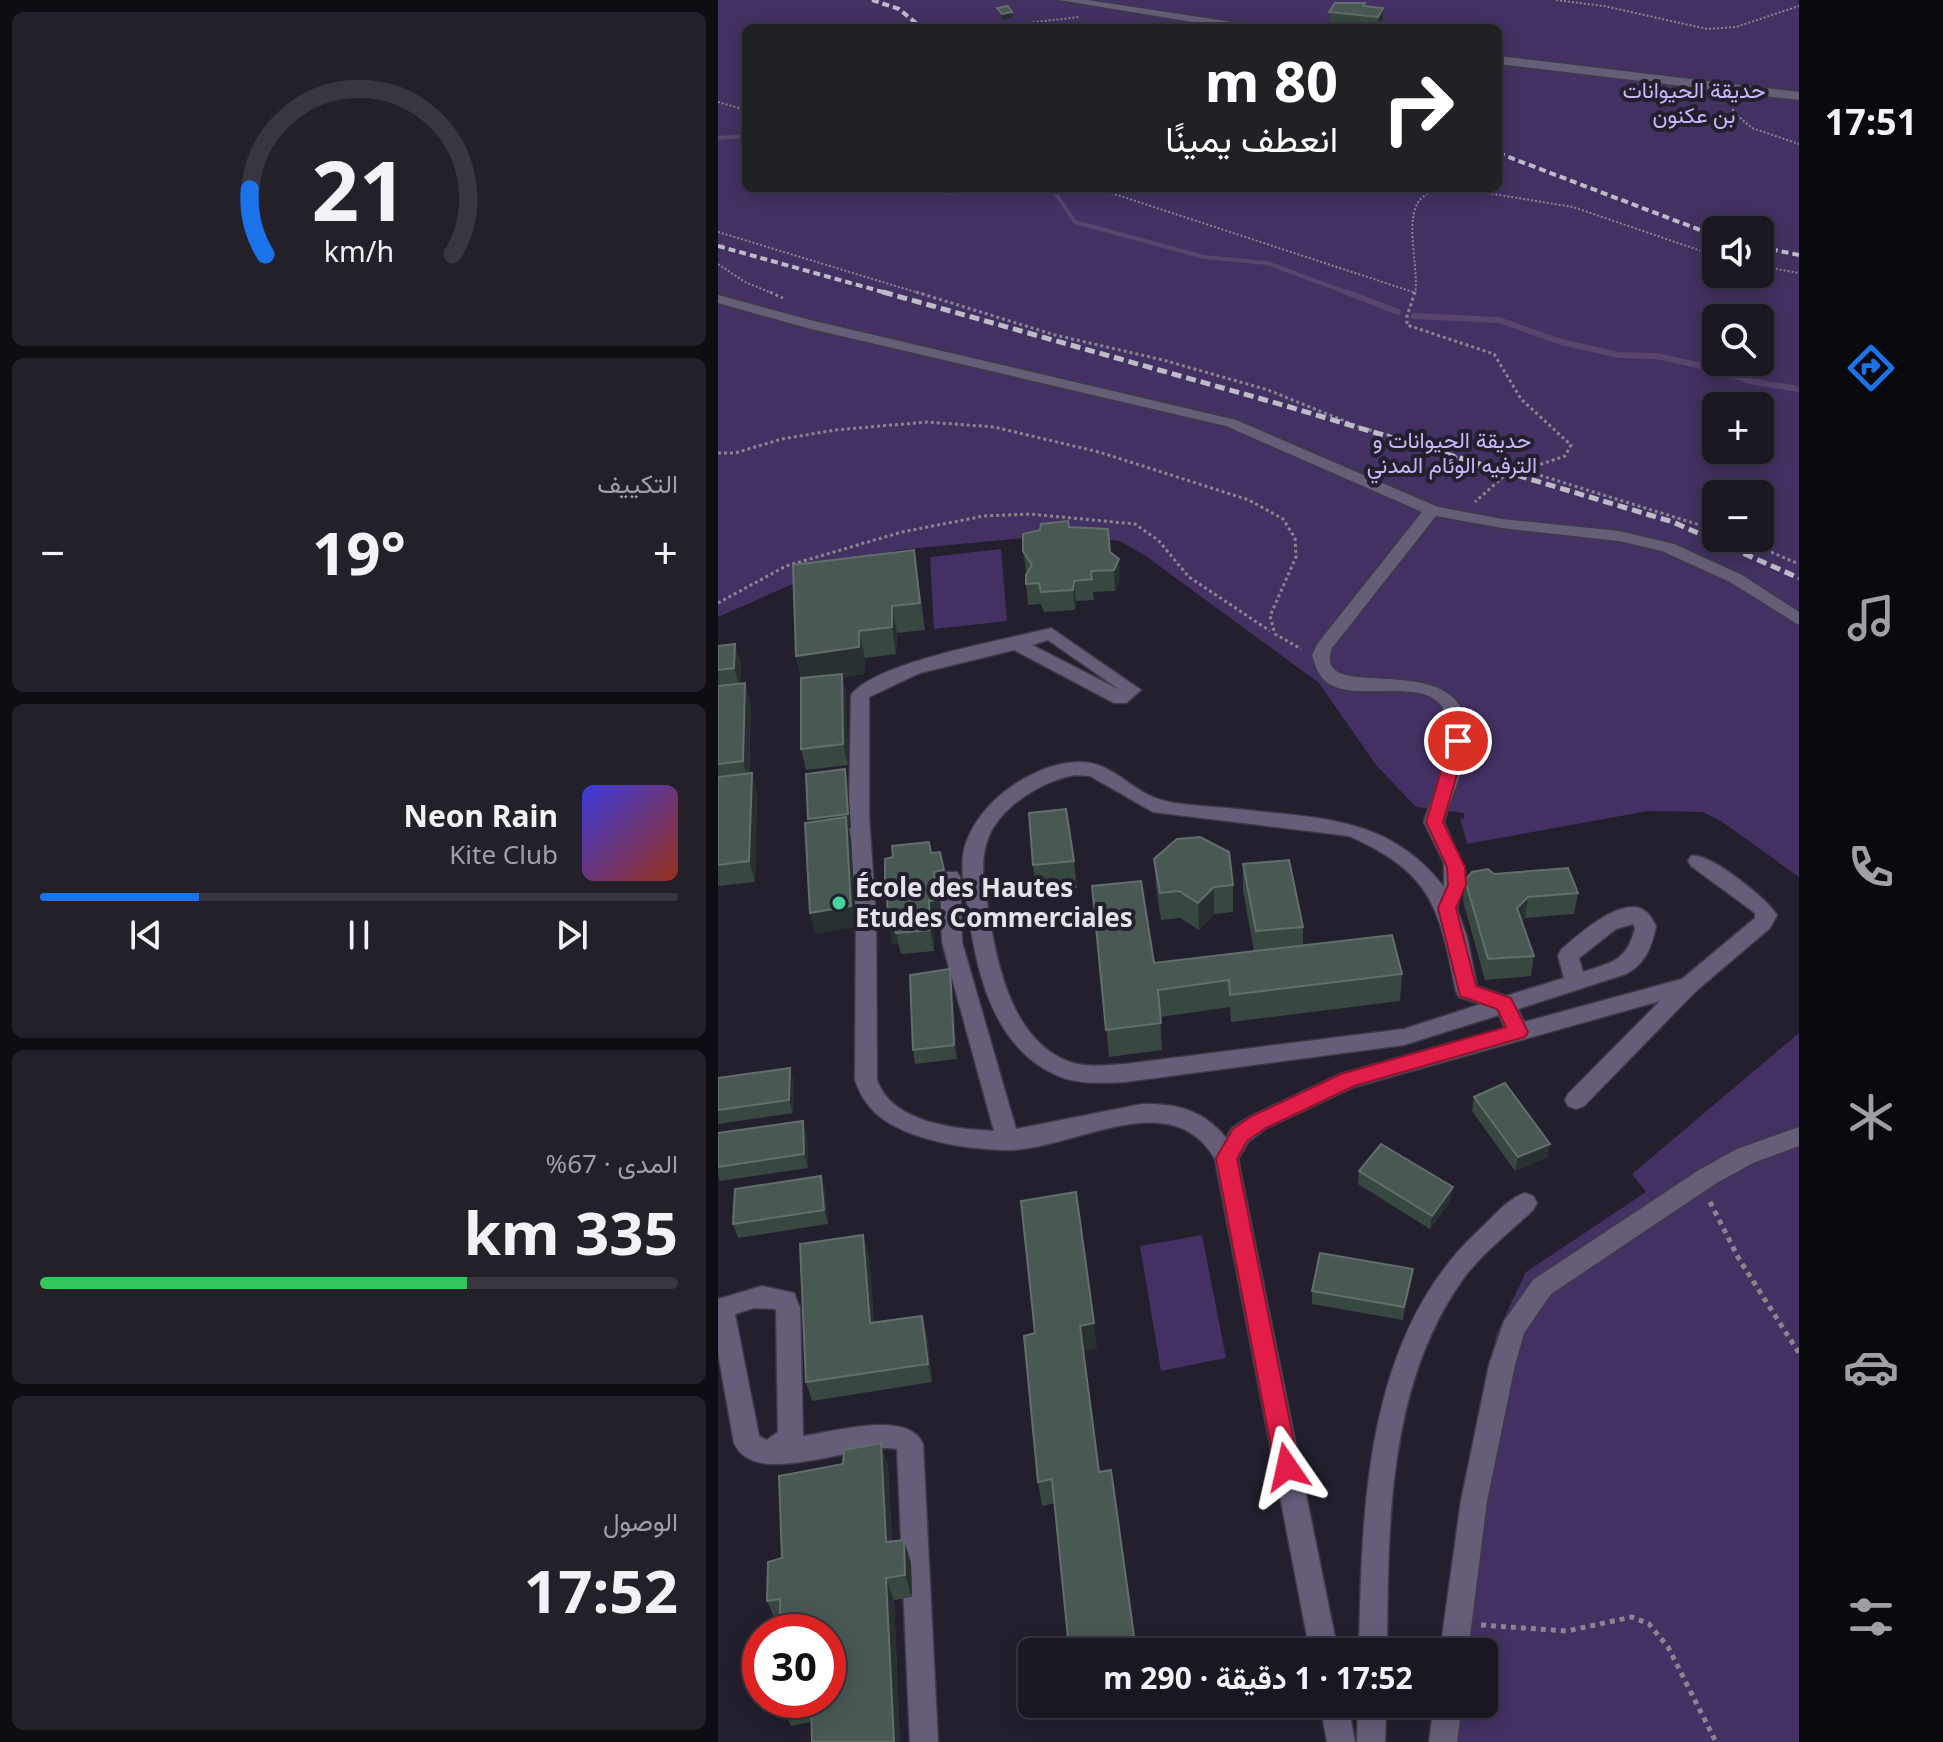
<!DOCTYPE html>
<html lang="ar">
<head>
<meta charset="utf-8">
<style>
  body { margin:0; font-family:"Noto Sans",Vazirmatn,sans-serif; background:#23202a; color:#f1f3f6; direction:rtl; height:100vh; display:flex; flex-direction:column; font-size:30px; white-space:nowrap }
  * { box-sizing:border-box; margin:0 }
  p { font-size:26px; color:#9f9fa5 }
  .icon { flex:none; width:44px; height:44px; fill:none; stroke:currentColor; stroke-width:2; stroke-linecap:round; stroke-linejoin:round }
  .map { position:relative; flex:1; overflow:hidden; direction:ltr }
  .panel { display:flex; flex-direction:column; gap:12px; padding:12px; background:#0e0d13; width:718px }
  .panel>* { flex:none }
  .banner { position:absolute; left:24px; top:24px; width:760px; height:168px; border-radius:12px; box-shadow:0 4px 20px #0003,0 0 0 2px #383640; direction:rtl; background:#202124; color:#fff; overflow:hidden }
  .buttons { position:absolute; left:984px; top:216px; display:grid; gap:16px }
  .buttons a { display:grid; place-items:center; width:72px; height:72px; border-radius:12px; background:#1a1722; box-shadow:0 4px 20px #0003,0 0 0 2px #383640; font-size:40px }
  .speed { position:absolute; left:24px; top:1614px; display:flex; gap:16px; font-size:40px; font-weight:700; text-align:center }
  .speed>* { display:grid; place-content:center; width:104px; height:104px; border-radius:50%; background:#1a1722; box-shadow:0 4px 20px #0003,0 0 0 2px #383640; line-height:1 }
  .speed .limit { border:12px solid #d22; background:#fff; color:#111 }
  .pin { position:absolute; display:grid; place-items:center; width:68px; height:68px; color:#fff; margin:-34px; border:4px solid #fff; border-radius:50%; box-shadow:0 2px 8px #0007 }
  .me { position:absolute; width:88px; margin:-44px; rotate:349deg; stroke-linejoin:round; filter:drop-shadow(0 0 6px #0008) }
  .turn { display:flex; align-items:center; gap:28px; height:168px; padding:0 32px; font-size:36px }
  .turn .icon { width:104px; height:104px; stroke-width:2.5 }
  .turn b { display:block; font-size:56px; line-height:68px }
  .big { font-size:60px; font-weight:700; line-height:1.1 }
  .panel .card { flex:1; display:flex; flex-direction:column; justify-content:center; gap:12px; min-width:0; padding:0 28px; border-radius:12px; background:#23202a }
  .panel .dial { align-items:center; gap:0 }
  .dial svg { height:208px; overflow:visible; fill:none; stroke:#383640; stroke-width:7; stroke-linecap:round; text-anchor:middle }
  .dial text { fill:#f1f3f6; stroke:none }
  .song { display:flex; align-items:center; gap:24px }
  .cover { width:96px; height:96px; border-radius:12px; background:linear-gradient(135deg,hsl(240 70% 55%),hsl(10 70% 35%)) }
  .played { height:8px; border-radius:4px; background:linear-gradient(90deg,#1a73e8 25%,#383640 25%) }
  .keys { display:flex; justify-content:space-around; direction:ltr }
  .heat { display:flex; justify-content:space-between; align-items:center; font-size:44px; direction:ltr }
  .charge { height:12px; border-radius:6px; background:linear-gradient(90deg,#34c759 67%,#383640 0) }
  .trip { position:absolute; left:300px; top:1638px; width:480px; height:80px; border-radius:12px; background:#1a1722; box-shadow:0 4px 20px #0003,0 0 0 2px #383640; font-weight:700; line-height:80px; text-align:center; direction:rtl }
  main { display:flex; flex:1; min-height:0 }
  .menu { display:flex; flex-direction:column; width:144px; justify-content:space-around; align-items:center; background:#0a090e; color:#9f9fa5 }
  .menu .icon { width:56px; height:56px }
  .menu .selected { color:#1a73e8 }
  .menu b { font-size:36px; color:#f1f3f6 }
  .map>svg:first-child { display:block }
</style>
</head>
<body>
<main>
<nav class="menu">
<b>17:51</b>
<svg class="icon selected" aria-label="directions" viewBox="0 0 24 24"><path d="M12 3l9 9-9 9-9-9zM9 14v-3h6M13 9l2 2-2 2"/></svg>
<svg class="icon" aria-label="music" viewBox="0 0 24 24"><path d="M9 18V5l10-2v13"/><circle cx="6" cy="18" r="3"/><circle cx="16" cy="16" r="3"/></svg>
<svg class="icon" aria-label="phone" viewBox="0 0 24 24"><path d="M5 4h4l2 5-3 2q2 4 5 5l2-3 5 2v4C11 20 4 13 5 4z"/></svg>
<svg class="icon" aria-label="climate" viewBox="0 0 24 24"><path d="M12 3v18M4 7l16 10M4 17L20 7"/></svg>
<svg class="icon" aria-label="car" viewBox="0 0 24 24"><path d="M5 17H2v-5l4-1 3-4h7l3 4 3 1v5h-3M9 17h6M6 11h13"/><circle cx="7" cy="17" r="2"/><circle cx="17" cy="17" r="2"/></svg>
<svg class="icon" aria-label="filters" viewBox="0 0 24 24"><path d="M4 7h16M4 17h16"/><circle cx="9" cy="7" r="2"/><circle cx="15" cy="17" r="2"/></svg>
</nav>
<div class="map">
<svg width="1081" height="1742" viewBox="0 0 1081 1742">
  <rect width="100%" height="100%" fill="#231f2d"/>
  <g fill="#423162" fill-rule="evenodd">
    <path d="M0,0H1081V877L1003,821L985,812L930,811L749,844L742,818L746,819V813L698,807L658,765L601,683L429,557L402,541L348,534L180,550L108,566L84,580L0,617ZM28,28H780V188H28ZM998,230H1042V274H998ZM998,318H1042V362H998ZM998,406H1042V450H998ZM998,494H1042V538H998Z"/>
    <polygon points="283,549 289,621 216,629 212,557"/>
    <polygon points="1081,1033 1081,1742 711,1742 717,1704 766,1704 766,1652 724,1652 746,1495 779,1333 808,1272 928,1192 914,1174"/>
    <polygon points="484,1235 508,1358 443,1371 422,1246"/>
  </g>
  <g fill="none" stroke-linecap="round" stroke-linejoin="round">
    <g stroke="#57456d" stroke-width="4">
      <polyline points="0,138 28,136"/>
      <polyline points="198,188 231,193 283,188"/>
      <polyline points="334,188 357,222 486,257 549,263 633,294"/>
    </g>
    <g stroke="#57456d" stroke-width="6">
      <polyline points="628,292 680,312"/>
      <polyline points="696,316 781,320 843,342 901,355 938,356 998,369 1031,381 1081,389"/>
    </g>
    <g stroke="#3e3a48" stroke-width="3">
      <g id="minor">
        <polygon points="341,0 369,0 534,25 540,28 511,28"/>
        <polygon points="780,56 1081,92 1081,100 780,64"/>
        <path d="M0,295L92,320L518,420L720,507L784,519L901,531L956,544L1024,575L1081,612V625L1012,582L944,551L901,541L784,528L718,516L614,648C593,706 730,648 748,720C757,753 734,790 726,822L747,871L739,909L749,937L759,986L788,996L846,978L840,956L843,950C858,937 904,894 927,911C932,914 936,922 938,927C933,948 928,963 908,974L800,1009L806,1022L964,979L1037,918V913L973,866L970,861L973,856C990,851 1050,899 1059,915L1052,928L978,991L866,1106L858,1109L850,1106L847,1100L850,1094L942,1001L636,1087L547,1129L530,1142L520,1159L620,1652H592L497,1159C452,1082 355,1151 288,1150C254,1149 224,1145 192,1133C164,1122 147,1109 137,1080L138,917L131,816L133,695C159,661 288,640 333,628L423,690L408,703H396L296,650L202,673L151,697V816L158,917L159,1080C174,1123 237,1129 276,1131L224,942L222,877L225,872H239L242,877L244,942L298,1129L424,1104C458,1103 486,1110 508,1138L514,1128L531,1117L622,1074L787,1028L781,1015L686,1045L407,1082C383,1083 358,1085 336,1074C274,1045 258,969 250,910C247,890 242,869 246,850C257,804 313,764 359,762C390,760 409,786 435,797C455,806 495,806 519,809C601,819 670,815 726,887V863L706,822C714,794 729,768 731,739C736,664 650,705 613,685C601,679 598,667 594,655L600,643L704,512L508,426L89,328L0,303ZM330,640L402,690L314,645ZM357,775L372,776L435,812L631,836C715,873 721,908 738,991L741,997L763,1004L686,1029L407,1064C390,1065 369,1068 352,1062C295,1042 279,966 271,914C267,888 260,862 271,836C283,806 326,780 357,775ZM915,924L917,928C909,961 895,962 865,972L861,958L898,929Z"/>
        <polygon points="1081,1127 1081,1146 1035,1163 997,1184 833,1294 806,1333 797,1365 769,1501 750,1652 722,1652 743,1501 771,1365 786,1321 815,1280 981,1170 1019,1149"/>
        <path d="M807,1193L815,1196L819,1203L815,1210C792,1232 764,1253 745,1279C669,1385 670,1527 669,1652H641C644,1508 647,1336 760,1231C774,1218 789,1199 807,1193Z"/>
        <path d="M44,1286L76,1293L82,1308L85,1436C116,1432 190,1409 205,1444L220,1742H192L179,1449C140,1441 37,1491 16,1443L0,1353V1299ZM36,1308L58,1309L60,1432L49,1440L41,1436L17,1314Z"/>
        <polygon points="602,1704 630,1704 637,1742 609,1742"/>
        <polygon points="640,1704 668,1704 667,1742 639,1742"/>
        <polygon points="716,1704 744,1704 739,1742 711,1742"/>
      </g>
    </g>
    <g stroke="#888590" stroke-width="2" stroke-dasharray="2 2" stroke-linecap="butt">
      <polyline points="838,0 886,6 989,29 1018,27 1081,6"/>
      <polyline points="267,28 361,17"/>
      <polyline points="0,102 28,110"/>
      <polyline points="1015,105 1015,112 1034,128 1081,144"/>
      <polyline points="378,188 698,293"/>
      <polyline points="738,188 855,207 998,256"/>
      <polyline points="0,232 204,294"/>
      <polyline points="0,246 5,245"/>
      <polyline points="0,264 27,282 56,294"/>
      <polyline points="1042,266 1081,273"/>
      <path d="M697,294C702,269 683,212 706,196C710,192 718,190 723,188"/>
    </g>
    <g stroke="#888590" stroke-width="3" stroke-dasharray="3 3" stroke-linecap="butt">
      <polyline points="52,292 65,298"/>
      <polyline points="198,292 337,335 445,360 550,390 644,428 720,448 783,479"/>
      <polyline points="697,292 689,316 689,325 776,354 803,399 853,445 847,456 785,477 757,502"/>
      <polyline points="0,453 17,453 64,439 117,430 209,422 276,427 381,452 531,500 565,519 577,538 578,557 552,616 557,634 583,649"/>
      <polyline points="805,470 998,530"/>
      <polyline points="1020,538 1081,564"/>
      <polyline points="0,603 68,566 184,532 266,516 312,514 417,524 440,540 471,577 552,631"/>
    </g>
    <g stroke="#888590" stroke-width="5" stroke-dasharray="5 5" stroke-linecap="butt">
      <polyline points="992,1202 1021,1259 1081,1353"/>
      <polyline points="763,1625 849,1631 914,1617 931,1624 950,1647 998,1742"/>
    </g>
    <use href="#minor" fill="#665e79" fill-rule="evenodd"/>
    <g stroke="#bdbbc5" stroke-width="4" stroke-dasharray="7 4" stroke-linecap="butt">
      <polyline points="154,0 181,9 204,28"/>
      <polyline points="780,153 998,236"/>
      <polyline points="0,246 172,294"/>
      <polyline points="1042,247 1081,255"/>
    </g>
    <polyline stroke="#bdbbc5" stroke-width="5" stroke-dasharray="10 5" stroke-linecap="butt" points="165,292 565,405 955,522 1081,578"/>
  </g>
  <g fill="#384841">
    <polygon points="647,3 647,6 665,20 660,28 611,23 611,12"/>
    <polygon points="351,527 392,552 402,580 397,591 375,592 376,600 358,601 357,610 326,612 323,604 310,605 308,584 309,573 308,571 305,551"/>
    <polygon points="196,550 207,630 179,633 178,654 147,658 146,674 125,677 128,694 130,765 88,770 83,749 83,678 78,656"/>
    <polygon points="17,644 23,665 22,683 33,704 31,774 34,773 39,794 37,882 0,886 0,646"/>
    <polygon points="213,853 229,891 220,893 223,920 215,922 216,951 183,954 180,943 174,944 170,897 167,880 175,857"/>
    <polygon points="436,859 515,885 515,912 496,914 481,930 462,918 443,920 438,887"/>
    <polygon points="356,861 359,888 318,892 315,865"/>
    <polygon points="525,864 585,927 585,946 684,974 682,1001 513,1022 512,1007 442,1017 444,1050 391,1057 374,886 436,963 536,951 525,891"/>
    <polygon points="776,874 860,893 856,914 807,918 804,921 816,956 813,976 767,980 745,901 747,880"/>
    <polygon points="232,969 234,983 239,1059 197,1064 195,1050"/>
    <polygon points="0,1078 76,1081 75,1113 0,1124"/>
    <polygon points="756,1097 830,1157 797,1171 754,1111"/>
    <polygon points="0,1133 89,1135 90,1168 2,1181 0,1175"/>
    <polygon points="641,1171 733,1200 712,1229 640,1184"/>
    <polygon points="107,1190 110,1224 20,1238 15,1224"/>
    <polygon points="151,1255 156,1322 209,1336 214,1382 94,1401 88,1382"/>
    <polygon points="695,1269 693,1282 685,1320 594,1304 594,1291"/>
    <polygon points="306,1336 379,1348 365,1351 381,1472 393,1470 417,1652 352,1652 337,1503 324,1506 320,1482"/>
    <polygon points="163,1443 170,1467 174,1541 186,1540 193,1563 194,1597 176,1600 182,1742 94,1742 93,1722 73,1726 63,1705 63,1700 110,1700 62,1623 59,1624 49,1601 64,1558 125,1464"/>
  </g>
  <g fill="#283031">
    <polygon points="665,8 665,20 659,28 660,17"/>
    <polygon points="294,12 295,18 284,20 284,14"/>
    <polygon points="401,559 402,580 397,591 396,570"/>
    <polygon points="356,581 358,601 357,610 355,590"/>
    <polygon points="174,606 179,633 178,654 174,627"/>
    <polygon points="141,631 147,658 146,674 125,677 128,694 130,765 125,744 84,683 78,656"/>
    <polygon points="17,644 23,665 22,689 16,668"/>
    <polygon points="27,683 33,704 30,782 25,761"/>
    <polygon points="127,769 130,783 133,828 130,828 133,838 138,927 97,934 92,913 94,833 90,819"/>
    <polygon points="34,773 39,794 37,882 31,861"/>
    <polygon points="226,870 229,891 220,893 223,920 215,922 216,951 212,930 211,901 216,872"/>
    <polygon points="496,887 496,914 481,930 480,903"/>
    <polygon points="810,897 807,918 796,929 799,908"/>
    <polygon points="177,922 180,943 174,944 170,923"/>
    <polygon points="232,969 234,983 239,1059 236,1045"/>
    <polygon points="72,1068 76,1081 75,1113 71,1100"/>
    <polygon points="85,1121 89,1135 90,1168 86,1154"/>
    <polygon points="832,1144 830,1157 797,1171 800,1157"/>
    <polygon points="103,1176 107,1190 110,1224 106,1210"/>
    <polygon points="735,1187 733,1200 712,1229 714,1216"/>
    <polygon points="145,1235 151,1255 157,1342 152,1323"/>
    <polygon points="695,1269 693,1282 685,1320 686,1307"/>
    <polygon points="204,1316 209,1336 214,1382 210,1364"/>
    <polygon points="376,1323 379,1348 365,1351 362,1326"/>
    <polygon points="163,1443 170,1467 175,1565 168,1542"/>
    <polygon points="186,1540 193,1563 194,1597 187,1575"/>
    <polygon points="168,1578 176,1600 182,1742 176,1742"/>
  </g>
  <g fill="#4a5853" stroke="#626e6b" stroke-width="2">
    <polygon points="617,3 647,3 645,6 665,8 660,17 611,12"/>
    <polygon points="290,6 294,12 284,14 279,8"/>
    <polygon points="350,521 351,527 390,529 392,552 401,559 396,570 373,571 374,579 356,581 355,590 323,592 321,583 308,584 308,575 314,565 305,551 305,534 322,530 323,524"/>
    <polygon points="196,550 202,603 174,606 174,627 141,631 141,647 78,656 75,565"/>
    <polygon points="17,644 16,668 0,670 0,646"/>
    <polygon points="124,674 125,744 83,749 83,678"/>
    <polygon points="27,683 25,761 0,764 0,686"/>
    <polygon points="127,769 130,814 90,819 88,774"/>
    <polygon points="34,773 31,861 0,865 0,777"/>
    <polygon points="348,809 356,861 315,865 311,813"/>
    <polygon points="128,817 133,906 92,913 87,823"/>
    <polygon points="482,837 511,852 515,885 496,887 480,903 461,891 442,893 436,859 459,839"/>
    <polygon points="211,842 213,853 222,852 226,870 216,872 219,900 211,901 212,930 178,933 177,922 170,923 169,897 178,896 175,880 167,880 167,859 175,857 174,846"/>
    <polygon points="571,860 585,927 538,931 525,864"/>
    <polygon points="850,868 860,893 810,897 799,908 816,956 770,959 747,880 754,872 770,869 776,874"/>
    <polygon points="423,881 436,963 674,935 684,974 512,995 511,980 440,990 443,1023 388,1030 374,886"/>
    <polygon points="232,969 236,1045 195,1050 192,975"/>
    <polygon points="72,1068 71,1100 0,1110 0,1078"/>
    <polygon points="787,1083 832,1144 800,1157 756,1097"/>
    <polygon points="85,1121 86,1154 0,1167 0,1133"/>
    <polygon points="663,1144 735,1187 714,1216 641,1171"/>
    <polygon points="103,1176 106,1210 15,1224 17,1189"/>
    <polygon points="358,1192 376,1323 362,1326 381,1472 393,1470 416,1636 351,1648 334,1479 320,1482 306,1336 317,1333 303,1201"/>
    <polygon points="145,1235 152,1323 204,1316 210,1364 88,1382 82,1244"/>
    <polygon points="602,1253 695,1269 686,1307 594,1291"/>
    <polygon points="163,1443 168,1542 186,1540 187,1575 168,1578 176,1742 94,1742 93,1700 110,1700 110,1632 62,1632 62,1599 49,1601 50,1562 64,1558 61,1476 125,1464 126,1450"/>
    <polygon points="63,1700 89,1700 63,1705"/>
  </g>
  <polygon fill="#e11d48" stroke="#92132f" stroke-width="2" points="740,735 749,741 725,822 747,867 748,885 738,908 758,986 793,998 810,1032 807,1037 800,1039 636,1086 546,1129 529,1141 519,1159 581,1467 577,1475 569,1478 561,1475 557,1467 498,1158 515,1129 532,1117 623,1074 788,1027 779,1009 742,996 720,908 730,885 729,867 708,822 732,741"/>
  <circle fill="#45d49f" stroke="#231f2d" stroke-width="3" cx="121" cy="903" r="8"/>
  <g text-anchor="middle" stroke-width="8" stroke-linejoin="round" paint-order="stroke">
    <g font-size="22" fill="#cab5fc" stroke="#231f2d">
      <text x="976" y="98">حديقة الحيوانات<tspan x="976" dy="25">بن عكنون</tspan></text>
      <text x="734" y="448">حديقة الحيوانات و<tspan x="734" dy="25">الترفيه الوئام المدني</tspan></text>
    </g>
    <g font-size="26" font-weight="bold" fill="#e4e2eb" stroke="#231f2d" text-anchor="start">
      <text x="137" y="897">École des Hautes<tspan x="137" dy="30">Etudes Commerciales</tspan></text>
    </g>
  </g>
</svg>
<div class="buttons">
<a><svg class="icon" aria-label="sound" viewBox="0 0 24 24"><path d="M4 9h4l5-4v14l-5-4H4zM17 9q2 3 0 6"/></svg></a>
<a><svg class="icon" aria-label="search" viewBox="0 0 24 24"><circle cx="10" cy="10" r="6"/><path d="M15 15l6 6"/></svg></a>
<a>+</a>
<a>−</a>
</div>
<div class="speed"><div class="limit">30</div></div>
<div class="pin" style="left:740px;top:741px;background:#d93025"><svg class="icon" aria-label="arrive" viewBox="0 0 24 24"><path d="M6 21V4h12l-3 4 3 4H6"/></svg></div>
<svg class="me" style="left:569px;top:1467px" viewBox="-20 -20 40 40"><path d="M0-17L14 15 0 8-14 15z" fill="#e11d48" stroke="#fff" stroke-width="4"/></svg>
<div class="trip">17:52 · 1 دقيقة · 290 m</div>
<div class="banner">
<div class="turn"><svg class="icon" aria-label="right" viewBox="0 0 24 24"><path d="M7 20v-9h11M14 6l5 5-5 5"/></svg><div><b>80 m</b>انعطف يمينًا</div></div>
</div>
</div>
<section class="panel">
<div class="card dial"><svg viewBox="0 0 100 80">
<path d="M14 69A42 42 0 1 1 86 69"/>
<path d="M14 69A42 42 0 0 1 8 44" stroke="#1a73e8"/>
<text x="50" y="56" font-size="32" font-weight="700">21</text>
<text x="50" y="72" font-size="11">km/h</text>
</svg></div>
<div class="card"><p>التكييف</p>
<div class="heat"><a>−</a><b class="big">19°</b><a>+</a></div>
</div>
<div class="card">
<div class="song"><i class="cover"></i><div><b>Neon Rain</b><p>Kite Club</p></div></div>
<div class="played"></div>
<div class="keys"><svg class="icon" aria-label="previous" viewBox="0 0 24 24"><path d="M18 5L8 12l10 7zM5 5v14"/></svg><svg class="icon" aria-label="pause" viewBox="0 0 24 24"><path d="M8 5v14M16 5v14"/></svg><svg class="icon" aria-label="next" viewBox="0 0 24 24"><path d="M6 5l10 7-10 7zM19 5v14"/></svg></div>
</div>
<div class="card"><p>المدى · 67%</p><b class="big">335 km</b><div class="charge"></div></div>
<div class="card"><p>الوصول</p><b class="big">17:52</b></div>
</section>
</main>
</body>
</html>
